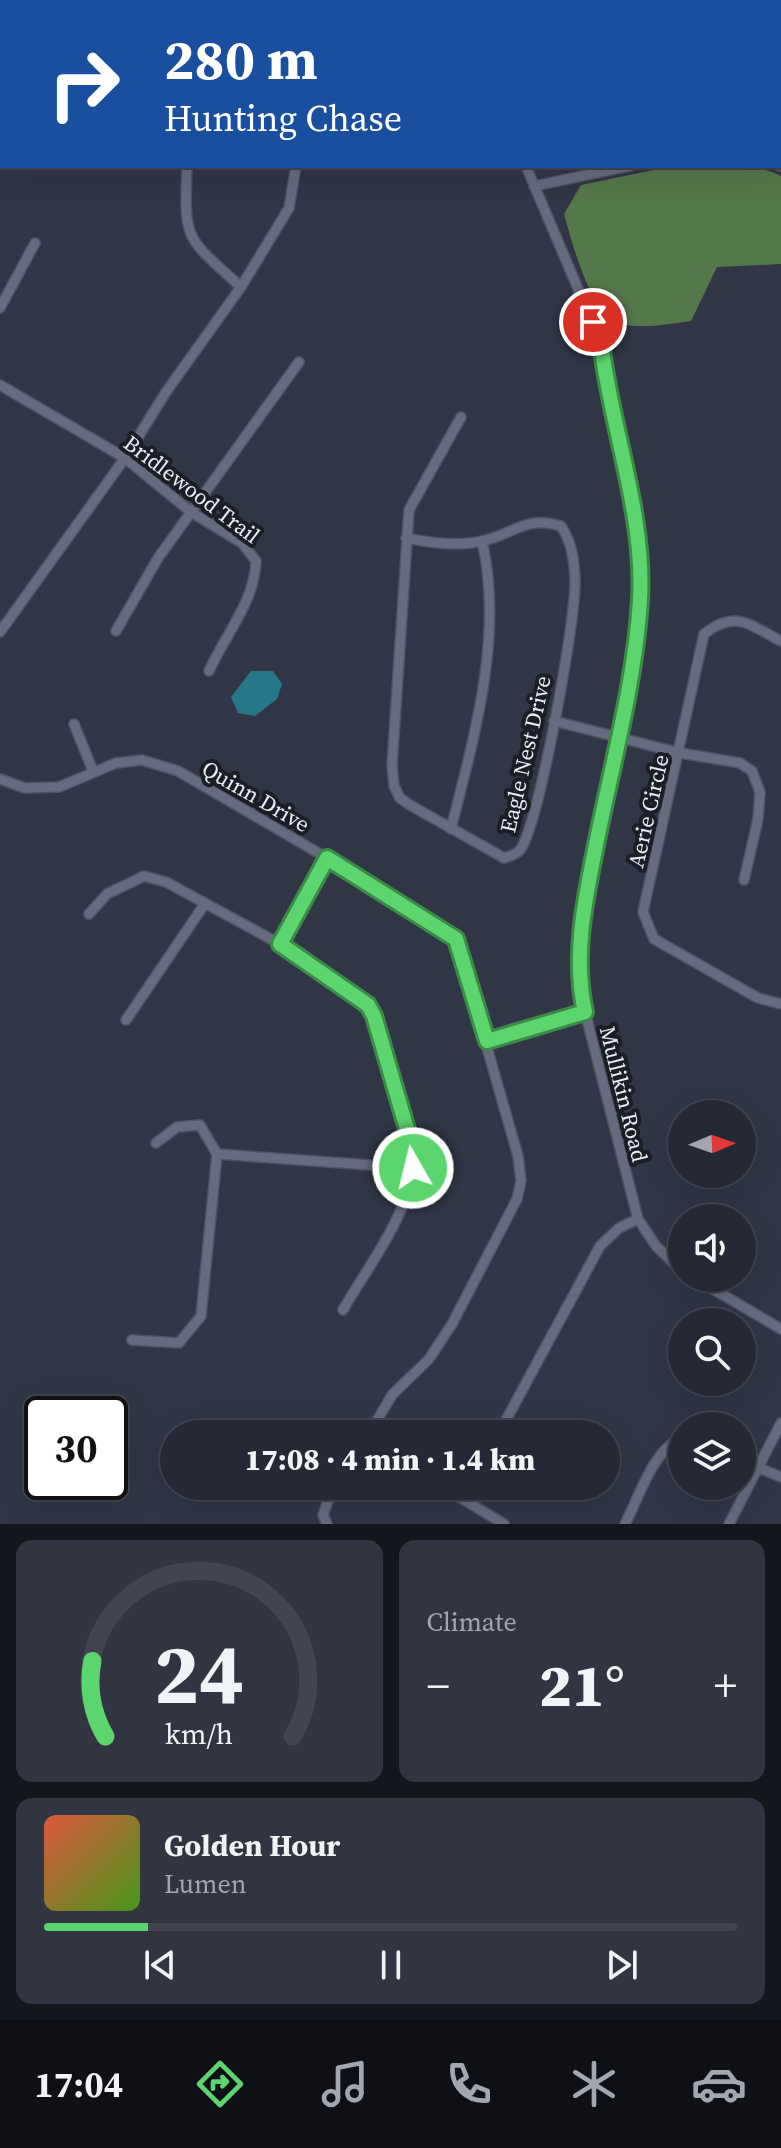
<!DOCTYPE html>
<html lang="en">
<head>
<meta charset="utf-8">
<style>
  body { margin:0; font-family:"Source Serif 4",serif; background:#313441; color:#f1f3f6; height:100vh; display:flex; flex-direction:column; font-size:30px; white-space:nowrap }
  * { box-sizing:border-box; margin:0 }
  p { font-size:26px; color:#a3a6ad }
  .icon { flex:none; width:44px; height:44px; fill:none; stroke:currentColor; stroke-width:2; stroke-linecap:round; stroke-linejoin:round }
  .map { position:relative; height:1524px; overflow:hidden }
  .panel { display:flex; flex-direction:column; gap:16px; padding:16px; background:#14161d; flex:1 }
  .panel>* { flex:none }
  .banner { position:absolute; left:0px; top:0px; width:782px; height:168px; box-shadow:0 8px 32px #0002,0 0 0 2px #424450; background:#1a4fa0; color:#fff; overflow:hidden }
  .needle { width:52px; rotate:88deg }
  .buttons { position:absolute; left:668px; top:1100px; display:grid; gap:16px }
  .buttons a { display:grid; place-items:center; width:88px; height:88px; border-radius:50%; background:#252835; box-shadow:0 8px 32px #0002,0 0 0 2px #424450; font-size:40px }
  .speed { position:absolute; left:24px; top:1396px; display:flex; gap:16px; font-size:40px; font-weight:700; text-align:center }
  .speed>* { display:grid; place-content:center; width:104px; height:104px; border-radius:50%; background:#252835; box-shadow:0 8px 32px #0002,0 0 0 2px #424450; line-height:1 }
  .speed .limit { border:4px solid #111; border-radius:12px; background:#fff; color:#111 }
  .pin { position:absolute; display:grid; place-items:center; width:68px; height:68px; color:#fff; margin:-34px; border:4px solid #fff; border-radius:50%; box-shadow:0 2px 8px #0007 }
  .me { position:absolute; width:88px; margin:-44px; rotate:352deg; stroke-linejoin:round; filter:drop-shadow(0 0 6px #0008) }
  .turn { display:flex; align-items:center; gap:28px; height:168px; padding:0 32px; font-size:36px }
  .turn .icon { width:104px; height:104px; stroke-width:2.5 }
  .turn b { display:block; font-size:56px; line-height:68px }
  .big { font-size:60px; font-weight:800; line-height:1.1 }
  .panel .widget { flex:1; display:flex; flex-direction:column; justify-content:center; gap:12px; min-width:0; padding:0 28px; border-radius:16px; background:#313441 }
  .panel .dial { align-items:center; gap:0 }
  .dial svg { height:208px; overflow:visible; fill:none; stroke:#424450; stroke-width:7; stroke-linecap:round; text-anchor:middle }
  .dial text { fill:#f1f3f6; stroke:none }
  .song { display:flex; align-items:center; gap:24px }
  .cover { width:96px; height:96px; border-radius:12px; background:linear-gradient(135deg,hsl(10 70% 55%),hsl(100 70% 35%)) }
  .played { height:8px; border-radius:4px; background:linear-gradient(90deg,#5bd56d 15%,#424450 15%) }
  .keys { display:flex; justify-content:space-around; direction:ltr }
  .heat { display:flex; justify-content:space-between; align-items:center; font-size:44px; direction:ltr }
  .panel .tiles { flex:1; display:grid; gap:16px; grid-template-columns:1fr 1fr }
  .widget:last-child { grid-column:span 2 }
  .trip { position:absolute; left:160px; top:1420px; width:460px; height:80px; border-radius:40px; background:#252835; box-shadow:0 8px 32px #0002,0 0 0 2px #424450; font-weight:800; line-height:80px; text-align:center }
  .dock { display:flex; height:128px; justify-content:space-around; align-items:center; background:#0f1015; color:#a3a6ad }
  .dock .icon { width:56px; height:56px }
  .dock .current { color:#5bd56d }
  .dock b { font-size:36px; color:#f1f3f6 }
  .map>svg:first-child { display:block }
</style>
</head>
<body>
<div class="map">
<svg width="781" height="1524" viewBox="0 0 781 1524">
  <rect width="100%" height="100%" fill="#313647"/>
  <path fill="#55784b" d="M673,166C708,165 749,160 781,176V264L717,267L691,321C668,324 640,330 617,323C591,315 571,239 564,214L581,185Z"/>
  <polygon fill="#277886" points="251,671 273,671 282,684 277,699 255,716 238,713 231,697"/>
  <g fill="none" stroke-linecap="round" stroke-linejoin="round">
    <g stroke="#4f5362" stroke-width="12">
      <g id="minor">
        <polyline points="152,0 156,2"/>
        <polyline points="49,2 50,0"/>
        <polyline points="499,2 500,0"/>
        <polyline points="773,2 776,0"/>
        <polyline points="0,104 2,101"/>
        <path d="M187,166C184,242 185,236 241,287"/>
        <polyline points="526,166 601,343 640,573 638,630 627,693 585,901 578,964 581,996 638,1219 656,1246 682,1271"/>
        <polyline points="780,166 781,166"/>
        <polyline points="534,186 630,166"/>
        <polyline points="0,308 35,243"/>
        <path d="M0,385L125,458L191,512L242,543L256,561C255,601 225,635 209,671"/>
        <path d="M406,538C430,543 457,547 482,541C515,534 525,515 561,526C572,543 574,559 575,579C577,615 539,825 520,850C516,855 510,856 504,858L410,805L400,798L394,786L392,765L409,510L461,417"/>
        <polyline points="116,631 158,558 299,362"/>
        <polyline points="0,632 125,458 166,392 241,287 289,208 296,166"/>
        <path d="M781,641C749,625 736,609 704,634L643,912L654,939L758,998L781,1004"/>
        <polyline points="554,721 680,753 740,763 752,771 760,792 758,819 744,880"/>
        <polyline points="74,724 93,771"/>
        <polyline points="0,779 25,788 59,787 116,763 142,760 178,771 327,858 456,939 518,1156 521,1181 517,1199 452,1324 429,1359 392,1395 369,1434"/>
        <path d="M451,829C474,737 504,635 482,541"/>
        <path d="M89,914L107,894L144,876L166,882L280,944L368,1005L374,1016C387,1060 413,1120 412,1166C412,1210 365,1271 343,1310"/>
        <polyline points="280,944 327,858"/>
        <polyline points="126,1020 204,905"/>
        <polyline points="487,1041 585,1012"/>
        <polyline points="217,1154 413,1168"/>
        <polyline points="694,1278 781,1329"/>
        <polyline points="132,1340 179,1343 201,1316 217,1154 200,1125 177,1127 156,1143"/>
        <polyline points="505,1422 600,1246 619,1228 638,1219"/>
        <polyline points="742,1461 781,1477"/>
        <polyline points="441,1486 504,1524"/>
        <polyline points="327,1524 323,1515 333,1486"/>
        <path d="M625,1524C639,1498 653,1449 682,1438"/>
        <polyline points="729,1524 781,1423"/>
      </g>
    </g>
    <use href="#minor" stroke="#666b7f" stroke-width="9"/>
  </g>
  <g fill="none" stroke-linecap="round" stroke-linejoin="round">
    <g stroke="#3b8a47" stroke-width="20">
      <path id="route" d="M413,1168L409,1136L374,1016L368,1005L280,944L327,858L456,939L487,1041L585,1012C573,958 584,904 595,850C611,768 635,684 640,600C645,514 611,428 601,343L593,322"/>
    </g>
    <use href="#route" stroke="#5bd56d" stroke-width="14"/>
  </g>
  <g text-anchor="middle" stroke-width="8" stroke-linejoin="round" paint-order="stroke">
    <g font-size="22" fill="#e9edf8" stroke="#1b1e26">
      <text transform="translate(192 489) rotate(37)" y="8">Bridlewood Trail</text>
      <text transform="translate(525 754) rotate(-77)" y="8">Eagle Nest Drive</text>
      <text transform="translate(256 796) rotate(30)" y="8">Quinn Drive</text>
      <text transform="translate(648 811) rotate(-77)" y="8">Aerie Circle</text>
      <text transform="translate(624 1094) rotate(76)" y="8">Mullikin Road</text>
    </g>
  </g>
</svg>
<div class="buttons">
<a><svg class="needle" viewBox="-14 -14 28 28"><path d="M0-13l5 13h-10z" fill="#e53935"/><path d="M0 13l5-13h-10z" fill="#a3a6ad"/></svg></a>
<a><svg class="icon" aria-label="sound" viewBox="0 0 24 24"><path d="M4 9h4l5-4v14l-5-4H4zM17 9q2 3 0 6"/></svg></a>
<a><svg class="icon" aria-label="search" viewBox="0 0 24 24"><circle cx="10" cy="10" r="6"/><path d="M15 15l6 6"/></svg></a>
<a><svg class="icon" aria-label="layers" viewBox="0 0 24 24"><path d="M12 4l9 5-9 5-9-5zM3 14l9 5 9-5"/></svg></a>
</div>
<div class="speed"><div class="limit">30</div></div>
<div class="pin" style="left:593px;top:322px;background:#d93025"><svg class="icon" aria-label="arrive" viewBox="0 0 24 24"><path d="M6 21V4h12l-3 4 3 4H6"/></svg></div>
<svg class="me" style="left:413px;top:1168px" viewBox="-20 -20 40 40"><circle r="17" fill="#5bd56d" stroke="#fff" stroke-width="3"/><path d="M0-11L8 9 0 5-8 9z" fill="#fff"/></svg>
<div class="trip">17:08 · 4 min · 1.4 km</div>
<div class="banner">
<div class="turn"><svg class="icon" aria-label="right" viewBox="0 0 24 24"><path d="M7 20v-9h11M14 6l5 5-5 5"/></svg><div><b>280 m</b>Hunting Chase</div></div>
</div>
</div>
<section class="panel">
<div class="tiles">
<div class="widget dial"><svg viewBox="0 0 100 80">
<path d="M14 69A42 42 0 1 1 86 69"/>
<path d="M14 69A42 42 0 0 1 9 40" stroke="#5bd56d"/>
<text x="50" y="56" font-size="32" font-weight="700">24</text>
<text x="50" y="72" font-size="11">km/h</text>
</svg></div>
<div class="widget"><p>Climate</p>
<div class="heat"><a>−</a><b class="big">21°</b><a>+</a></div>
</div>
<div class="widget">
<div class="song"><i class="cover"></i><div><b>Golden Hour</b><p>Lumen</p></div></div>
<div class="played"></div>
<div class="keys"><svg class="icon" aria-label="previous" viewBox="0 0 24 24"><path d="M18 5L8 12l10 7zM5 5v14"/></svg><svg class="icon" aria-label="pause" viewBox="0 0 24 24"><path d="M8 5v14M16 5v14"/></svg><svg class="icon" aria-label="next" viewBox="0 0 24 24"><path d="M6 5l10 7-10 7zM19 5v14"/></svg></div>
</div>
</div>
</section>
<nav class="dock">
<b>17:04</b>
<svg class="icon current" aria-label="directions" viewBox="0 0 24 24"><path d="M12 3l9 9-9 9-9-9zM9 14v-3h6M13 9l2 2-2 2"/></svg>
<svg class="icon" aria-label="music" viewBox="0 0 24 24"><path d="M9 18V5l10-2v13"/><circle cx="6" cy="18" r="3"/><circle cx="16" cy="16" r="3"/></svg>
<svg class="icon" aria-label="phone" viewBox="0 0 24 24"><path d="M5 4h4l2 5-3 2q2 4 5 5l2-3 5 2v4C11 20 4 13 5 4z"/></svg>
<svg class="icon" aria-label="climate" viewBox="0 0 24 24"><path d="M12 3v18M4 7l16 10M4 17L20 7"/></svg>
<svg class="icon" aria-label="car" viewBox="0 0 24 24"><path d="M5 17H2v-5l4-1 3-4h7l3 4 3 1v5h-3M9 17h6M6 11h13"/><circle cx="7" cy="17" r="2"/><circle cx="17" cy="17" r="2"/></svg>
</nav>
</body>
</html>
